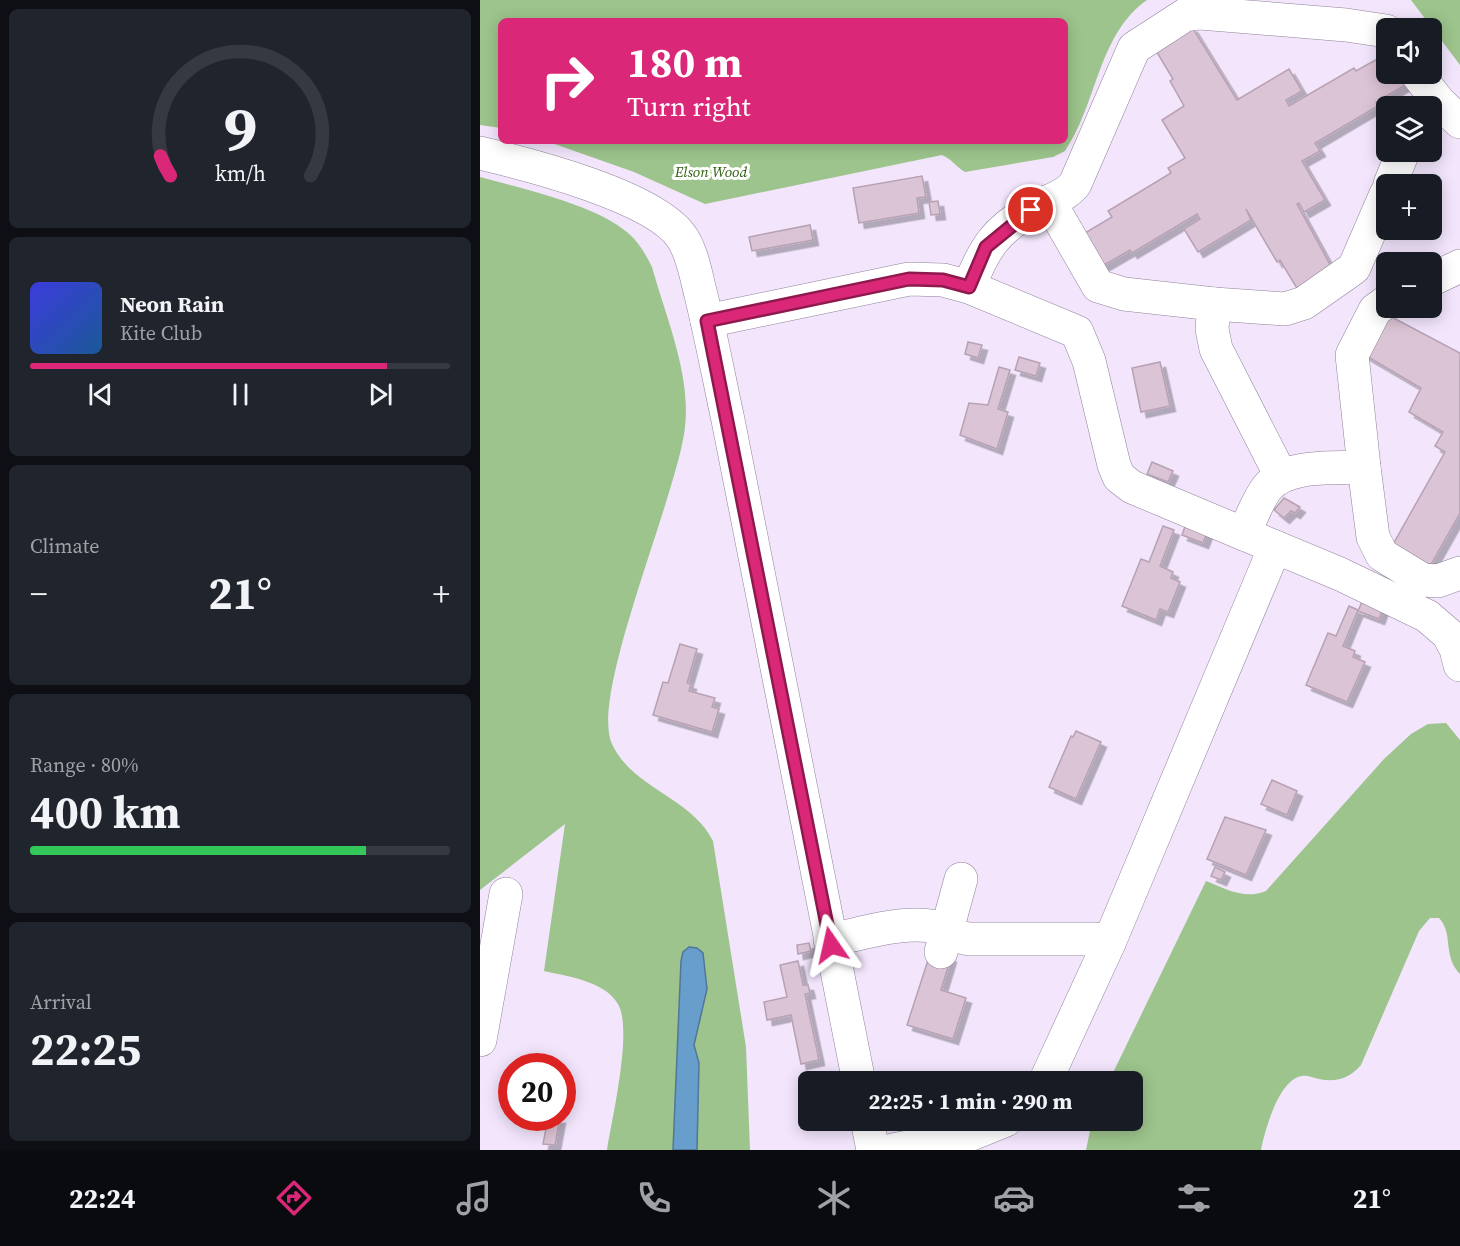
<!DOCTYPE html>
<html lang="en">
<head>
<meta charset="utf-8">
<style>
  body { margin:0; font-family:"Source Serif 4",serif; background:#20242c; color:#f1f3f6; height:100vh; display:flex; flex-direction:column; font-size:22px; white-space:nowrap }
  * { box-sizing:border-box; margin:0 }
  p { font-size:20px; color:#9ea1a6 }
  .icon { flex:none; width:33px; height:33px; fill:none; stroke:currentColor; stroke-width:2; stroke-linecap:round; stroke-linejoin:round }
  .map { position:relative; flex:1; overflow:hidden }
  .side { display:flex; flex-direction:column; gap:9px; padding:9px; background:#0d0f14; width:480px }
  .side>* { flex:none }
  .hud { position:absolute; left:18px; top:18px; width:570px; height:126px; border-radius:9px; box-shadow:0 3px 15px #0003; background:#db2777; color:#fff; overflow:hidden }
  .tools { position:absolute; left:896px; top:18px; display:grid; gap:12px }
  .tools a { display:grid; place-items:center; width:66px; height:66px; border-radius:9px; background:#171b24; box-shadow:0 3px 15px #0003; font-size:30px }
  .speed { position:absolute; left:18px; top:1053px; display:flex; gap:12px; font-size:30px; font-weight:700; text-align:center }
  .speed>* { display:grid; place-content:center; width:78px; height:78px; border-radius:50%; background:#171b24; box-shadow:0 3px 15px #0003; line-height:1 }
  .speed .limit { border:9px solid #d22; background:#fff; color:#111 }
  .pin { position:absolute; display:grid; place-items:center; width:51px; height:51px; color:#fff; margin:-26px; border:3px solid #fff; border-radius:50%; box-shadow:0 2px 6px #0007 }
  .me { position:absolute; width:66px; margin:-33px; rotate:349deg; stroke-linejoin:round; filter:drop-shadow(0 0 4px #0008) }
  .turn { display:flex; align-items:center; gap:21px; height:126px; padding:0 30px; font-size:27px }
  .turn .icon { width:78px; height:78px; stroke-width:2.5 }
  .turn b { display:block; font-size:42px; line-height:51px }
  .big { font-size:45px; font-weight:700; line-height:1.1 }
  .side .card { flex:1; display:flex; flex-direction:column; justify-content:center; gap:9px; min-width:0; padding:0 21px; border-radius:9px; background:#20242c }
  .side .dial { align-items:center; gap:0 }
  .dial svg { height:156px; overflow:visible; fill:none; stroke:#363941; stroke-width:7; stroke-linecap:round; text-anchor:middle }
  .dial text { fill:#f1f3f6; stroke:none }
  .song { display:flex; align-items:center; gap:18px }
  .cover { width:72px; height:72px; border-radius:9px; background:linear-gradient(135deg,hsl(240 70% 55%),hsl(210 70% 35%)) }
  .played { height:6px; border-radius:3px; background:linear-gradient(90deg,#db2777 85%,#363941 85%) }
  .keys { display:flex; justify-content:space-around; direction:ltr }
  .heat { display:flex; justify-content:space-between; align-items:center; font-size:33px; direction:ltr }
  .charge { height:9px; border-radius:4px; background:linear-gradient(90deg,#34c759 80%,#363941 0) }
  .trip { position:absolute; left:318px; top:1071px; width:345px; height:60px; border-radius:9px; background:#171b24; box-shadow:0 3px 15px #0003; font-weight:700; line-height:60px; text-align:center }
  .dock { display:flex; height:96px; justify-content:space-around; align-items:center; background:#090b0e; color:#9ea1a6 }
  .dock .icon { width:42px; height:42px }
  .dock .selected { color:#db2777 }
  .dock b { font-size:27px; color:#f1f3f6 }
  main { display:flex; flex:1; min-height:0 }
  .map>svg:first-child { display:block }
</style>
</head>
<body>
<main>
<section class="side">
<div class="card dial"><svg viewBox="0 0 100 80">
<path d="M14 69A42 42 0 1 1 86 69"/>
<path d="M14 69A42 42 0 0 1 9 59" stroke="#db2777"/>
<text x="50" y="56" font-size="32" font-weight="700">9</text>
<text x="50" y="72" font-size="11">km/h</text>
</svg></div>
<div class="card">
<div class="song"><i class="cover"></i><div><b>Neon Rain</b><p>Kite Club</p></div></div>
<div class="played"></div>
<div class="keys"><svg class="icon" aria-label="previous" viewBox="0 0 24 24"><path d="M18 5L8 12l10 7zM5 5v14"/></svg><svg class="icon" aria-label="pause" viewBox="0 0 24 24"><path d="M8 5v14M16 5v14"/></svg><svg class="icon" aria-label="next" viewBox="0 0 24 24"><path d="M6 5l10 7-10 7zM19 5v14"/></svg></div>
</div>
<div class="card"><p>Climate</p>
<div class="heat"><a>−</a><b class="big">21°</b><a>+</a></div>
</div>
<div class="card"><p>Range · 80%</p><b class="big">400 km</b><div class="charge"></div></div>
<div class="card"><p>Arrival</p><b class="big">22:25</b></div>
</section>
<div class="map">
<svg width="980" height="1150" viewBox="0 0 980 1150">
  <defs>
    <filter id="shadow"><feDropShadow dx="5.5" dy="5.5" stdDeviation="0" flood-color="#0004"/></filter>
  </defs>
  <rect width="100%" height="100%" fill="#f2e5fc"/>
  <g fill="#9dc48c">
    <path d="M0,0H667C618,34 617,105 585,151L573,157L485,172C476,167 472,159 462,155L225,204L154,172L66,141H585V21H21V128L0,125Z"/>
    <polygon points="931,0 980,0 980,65"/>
    <path d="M0,177C40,188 117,205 148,233C159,242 166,255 172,267C186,318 211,374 205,427C198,494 109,695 132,744C152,788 212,798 233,841L266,1047L270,1150H217L216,1144L219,1063L214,1045L227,989L223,953L217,948L201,961L193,1150H127C132,1118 153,1030 138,1004C125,981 86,976 64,971L85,824L0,890Z"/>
    <path d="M966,723L980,740V974C962,955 974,934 959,918H950L939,931L881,1065C868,1080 854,1083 835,1078C831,1077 826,1075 822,1076C799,1079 785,1130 781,1150H606L612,1121L652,1120V1082L629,1081L726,881C746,889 765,900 786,891L904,759L931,734L948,724Z"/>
  </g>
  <polygon fill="#689ecb" stroke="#517698" stroke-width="1.5" points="209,947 217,948 223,953 227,989 214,1045 219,1063 217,1150 193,1150 201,961 203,952"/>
  <g fill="#dbc4d5" stroke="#b7a1b2" stroke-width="1.5" filter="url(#shadow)">
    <polygon points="712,27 757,100 809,69 822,91 806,100 809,106 874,68 876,71 906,54 906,74 920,74 927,84 896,102 898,106 835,143 840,151 822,161 845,200 824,212 819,203 817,204 853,270 818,290 800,260 797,262 766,209 771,220 718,252 704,229 720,219 717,214 652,253 650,250 619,268 600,236 632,217 628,211 691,173 688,168 705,158 682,120 704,106 690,81 693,79 675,49"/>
    <polygon points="442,176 446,197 437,198 439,213 379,223 373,188"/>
    <polygon points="458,201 460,214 451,215 449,202"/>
    <polygon points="330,225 333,240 272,251 269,237"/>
    <polygon points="906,314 980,353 980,513 949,568 911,548 965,452 955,446 963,432 929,412 941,388 883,354"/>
    <polygon points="488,342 502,345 498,358 485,354"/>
    <polygon points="539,357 560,363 556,376 535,370"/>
    <polygon points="680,362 690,406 661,412 652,368"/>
    <polygon points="519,367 530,370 518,409 528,412 517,449 480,435 489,403 508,405"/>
    <polygon points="672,462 693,471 688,482 667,474"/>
    <polygon points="804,498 820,507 815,513 811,511 804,518 794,510"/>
    <polygon points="707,521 728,530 723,543 702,535"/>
    <polygon points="683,526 694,530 680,566 693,572 691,578 700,582 688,612 680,609 676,620 642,606 661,559 669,562"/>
    <polygon points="884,597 904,606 899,619 878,611"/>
    <polygon points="869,606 878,610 863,646 875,651 873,657 885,662 867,702 826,685 848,633 856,636"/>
    <polygon points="200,644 217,649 207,683 211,684 209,691 235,698 232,707 239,709 232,732 173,715 183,682 188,683"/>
    <polygon points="596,731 621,742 596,799 569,787 591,736 593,737"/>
    <polygon points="792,780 817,791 807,815 781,804"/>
    <polygon points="745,817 786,830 766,875 727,859"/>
    <polygon points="735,867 745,872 741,880 731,876"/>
    <polygon points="329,943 331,951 318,954 317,945"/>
    <polygon points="451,951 471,957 461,990 486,998 473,1039 427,1025"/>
    <polygon points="318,961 323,985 328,985 330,993 325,994 339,1060 321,1064 311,1015 287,1020 284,1002 307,997 300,965"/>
    <polygon points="68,1118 80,1118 75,1145 63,1144"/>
  </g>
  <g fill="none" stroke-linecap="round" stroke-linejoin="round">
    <g stroke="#8f8399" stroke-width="34">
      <g id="minor">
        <polyline points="937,74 959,102 980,122"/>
        <path d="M0,153C47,164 178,197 203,239C213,255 216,276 221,295C231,336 239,378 248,420L379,1082"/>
        <polyline points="910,184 923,152"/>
        <polyline points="569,201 618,286 644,294 734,304 732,329 736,349 801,476"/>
        <polyline points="951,280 980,266"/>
        <polyline points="489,287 597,332 609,361 634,465 639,477 652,487 764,534"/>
        <polyline points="734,304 805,309 824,303 874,268 906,194"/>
        <path d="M227,321L429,279L463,280L489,287C504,248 516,229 555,208C569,200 585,197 595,184L654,48L705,15L720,13L866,25L906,31"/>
        <polyline points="884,467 872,355 895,310 906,302"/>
        <path d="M980,573L958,581L943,580L902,555L893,537L884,467C855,469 807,463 787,488C777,501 771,519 764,534L860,574L947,616L968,634L976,649L980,665"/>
        <polyline points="466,934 489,939 616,939 629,943"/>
        <path d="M350,940C387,933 430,917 467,930"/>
        <polyline points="461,952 481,879"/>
        <polyline points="0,1040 26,894"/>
        <polyline points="565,1082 629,943 795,547"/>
        <polyline points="387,1120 393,1150"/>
        <polyline points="413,1150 489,1135 526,1120"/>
      </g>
    </g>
    <use href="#minor" stroke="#fff" stroke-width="33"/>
  </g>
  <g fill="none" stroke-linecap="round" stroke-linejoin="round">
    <g stroke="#8e194d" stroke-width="15">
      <polyline id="route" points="351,945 227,321 429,279 463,280 489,287 506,247 551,210"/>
    </g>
    <use href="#route" stroke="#db2777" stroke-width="10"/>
  </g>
  <g text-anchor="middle" stroke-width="6" stroke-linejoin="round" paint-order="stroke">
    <g font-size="15" font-style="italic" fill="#2e5d0f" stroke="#fff">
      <text x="231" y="177">Elson Wood</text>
    </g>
  </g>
</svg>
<div class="tools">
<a><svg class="icon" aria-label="sound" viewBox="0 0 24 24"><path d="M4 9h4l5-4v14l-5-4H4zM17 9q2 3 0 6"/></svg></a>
<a><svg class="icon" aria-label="layers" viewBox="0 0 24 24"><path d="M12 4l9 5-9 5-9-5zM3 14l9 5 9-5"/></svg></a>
<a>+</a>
<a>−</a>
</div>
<div class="speed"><div class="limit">20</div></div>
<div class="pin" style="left:551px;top:210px;background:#d93025"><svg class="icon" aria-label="arrive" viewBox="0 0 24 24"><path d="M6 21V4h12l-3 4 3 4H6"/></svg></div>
<svg class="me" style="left:351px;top:945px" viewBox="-20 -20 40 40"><path d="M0-17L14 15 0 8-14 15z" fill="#db2777" stroke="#fff" stroke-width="4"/></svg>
<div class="trip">22:25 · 1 min · 290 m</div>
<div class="hud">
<div class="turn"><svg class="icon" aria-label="right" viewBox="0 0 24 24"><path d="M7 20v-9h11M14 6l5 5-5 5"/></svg><div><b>180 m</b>Turn right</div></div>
</div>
</div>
</main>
<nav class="dock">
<b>22:24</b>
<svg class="icon selected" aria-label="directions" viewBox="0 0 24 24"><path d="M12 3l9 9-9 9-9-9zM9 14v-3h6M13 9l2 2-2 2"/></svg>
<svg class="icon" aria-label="music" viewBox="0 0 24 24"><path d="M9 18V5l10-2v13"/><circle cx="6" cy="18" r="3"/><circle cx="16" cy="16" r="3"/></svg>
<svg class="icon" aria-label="phone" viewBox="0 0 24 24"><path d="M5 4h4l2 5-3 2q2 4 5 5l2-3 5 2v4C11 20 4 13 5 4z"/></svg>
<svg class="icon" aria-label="climate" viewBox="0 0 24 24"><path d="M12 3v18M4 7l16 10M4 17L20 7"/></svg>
<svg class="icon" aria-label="car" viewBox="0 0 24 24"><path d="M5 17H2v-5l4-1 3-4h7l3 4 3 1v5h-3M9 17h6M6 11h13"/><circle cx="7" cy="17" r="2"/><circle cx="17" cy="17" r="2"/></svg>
<svg class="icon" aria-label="filters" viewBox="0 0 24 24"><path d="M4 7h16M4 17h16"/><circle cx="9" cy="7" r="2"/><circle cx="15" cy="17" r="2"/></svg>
<b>21°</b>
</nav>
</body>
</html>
